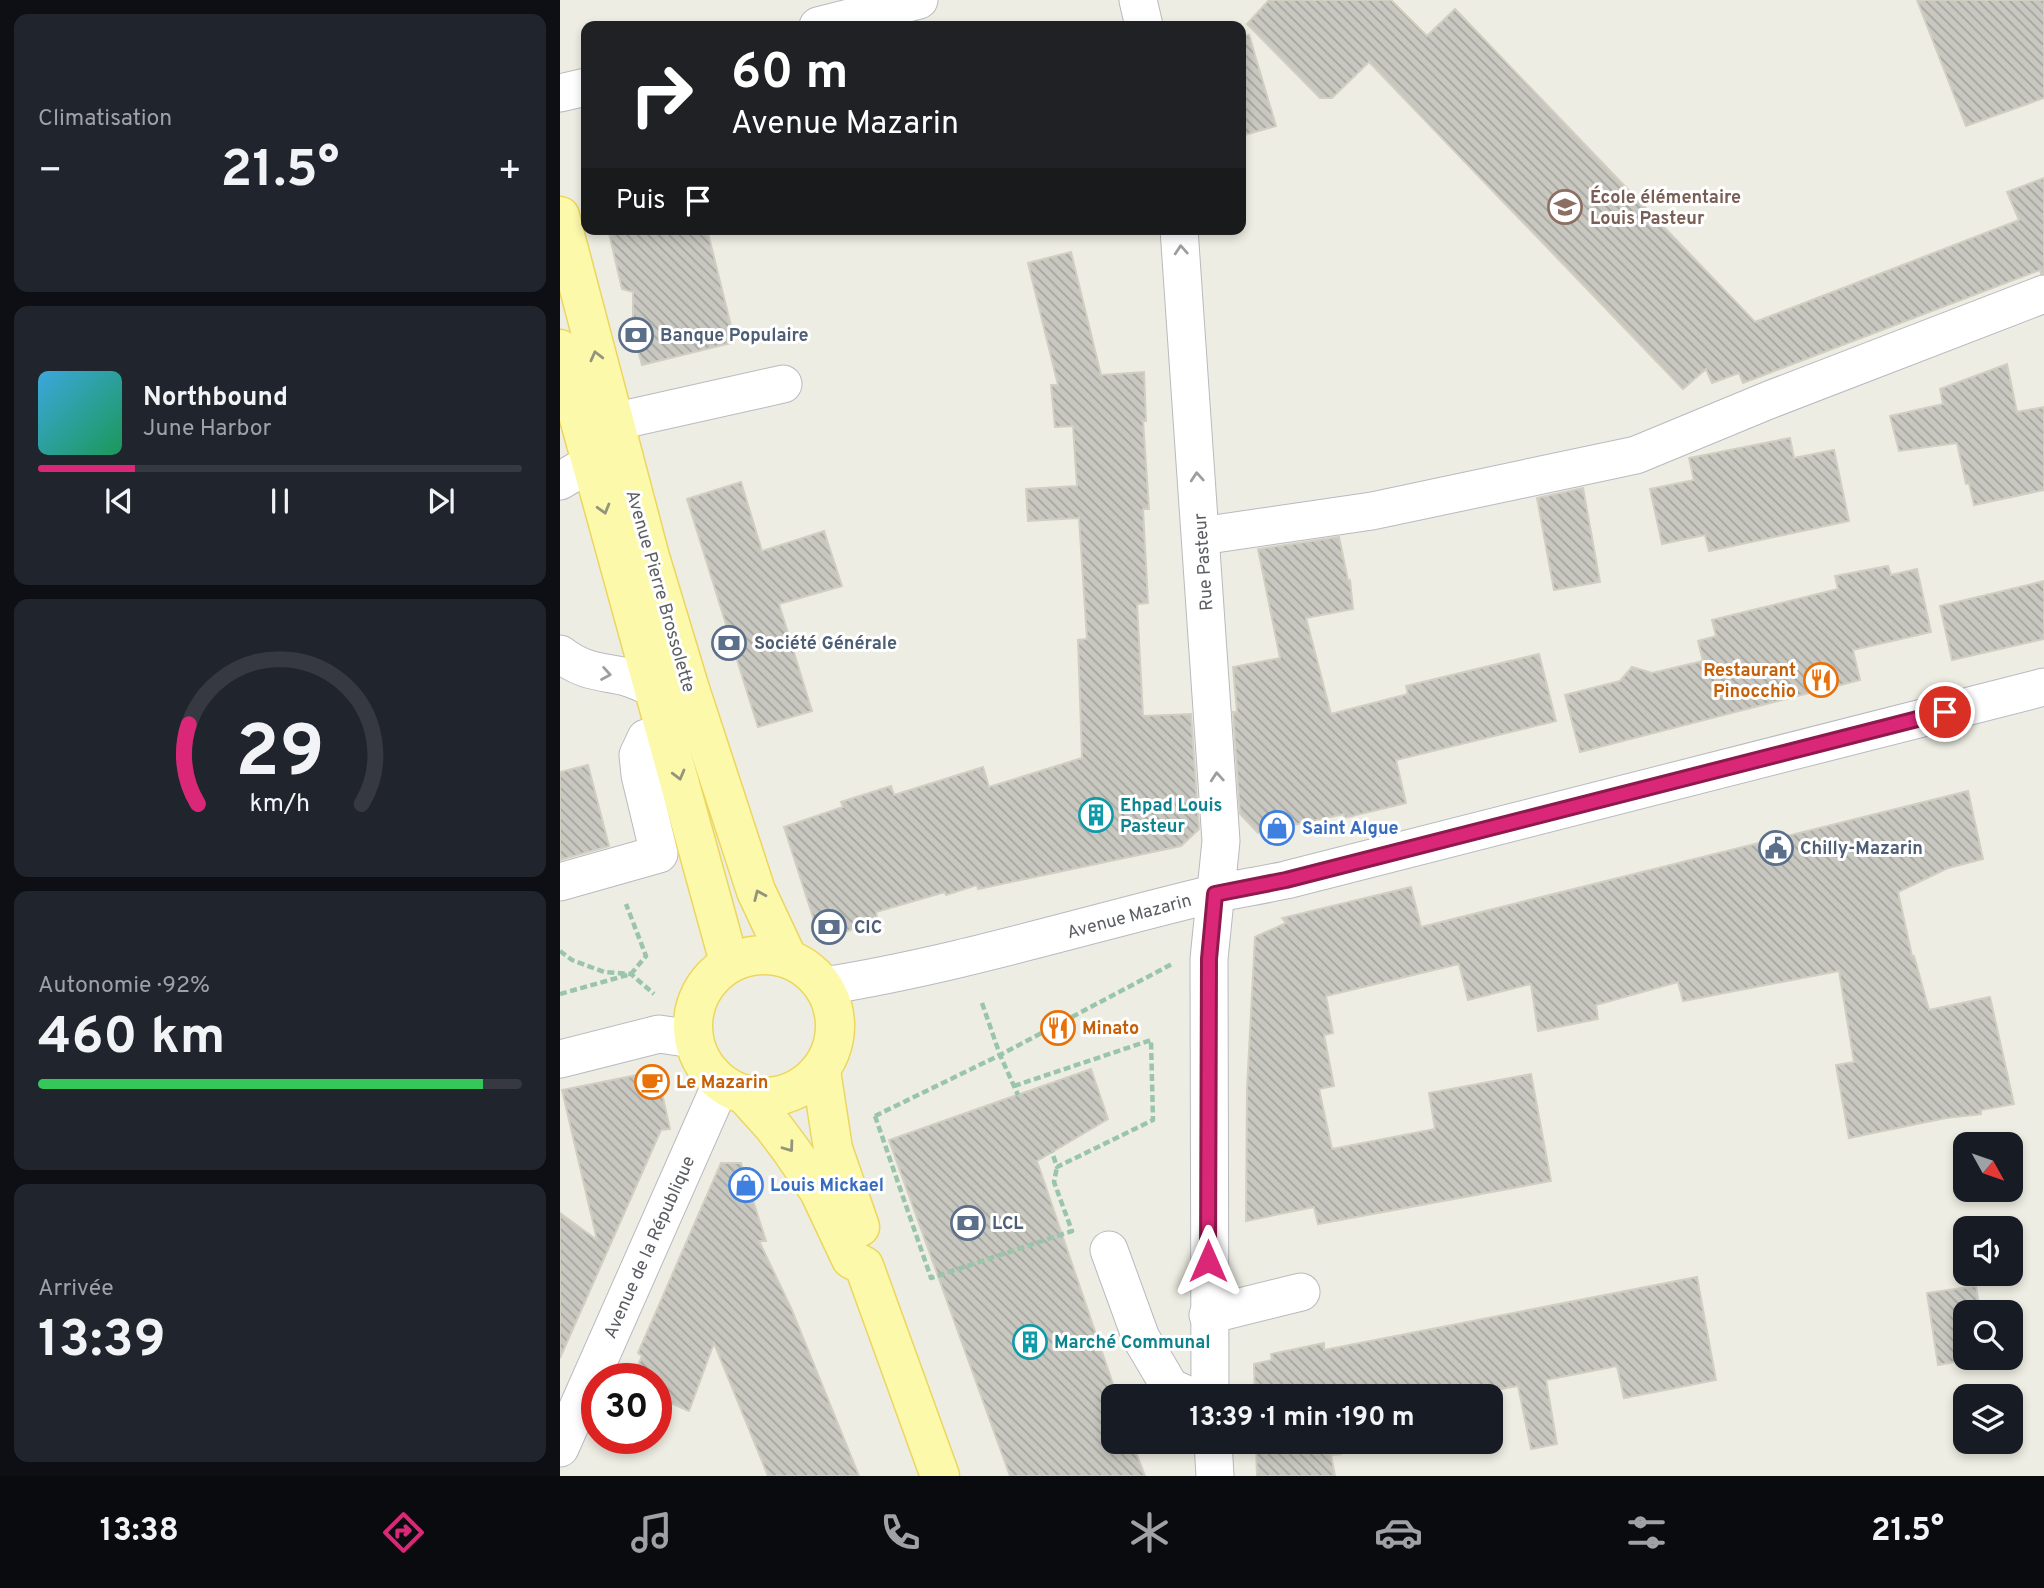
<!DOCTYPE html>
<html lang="fr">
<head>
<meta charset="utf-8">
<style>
  body { margin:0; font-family:Overpass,sans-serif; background:#20242c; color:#f1f3f6; height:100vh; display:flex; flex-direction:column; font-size:26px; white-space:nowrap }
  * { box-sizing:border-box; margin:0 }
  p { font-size:23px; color:#9ea1a6 }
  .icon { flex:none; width:38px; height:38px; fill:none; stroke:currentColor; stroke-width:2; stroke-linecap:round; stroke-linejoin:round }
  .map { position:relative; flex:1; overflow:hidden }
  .details { display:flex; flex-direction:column; gap:14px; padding:14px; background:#0d0f14; width:560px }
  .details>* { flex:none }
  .hud { position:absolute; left:21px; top:21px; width:665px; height:214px; border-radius:14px; box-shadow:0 4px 10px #0003; background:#202124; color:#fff; overflow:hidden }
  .needle { width:46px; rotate:130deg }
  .buttons { position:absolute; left:1393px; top:1132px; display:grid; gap:14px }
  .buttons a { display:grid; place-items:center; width:70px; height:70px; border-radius:14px; background:#171b24; box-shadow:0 4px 10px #0003; font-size:35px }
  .speed { position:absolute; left:21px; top:1363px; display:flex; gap:14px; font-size:35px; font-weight:700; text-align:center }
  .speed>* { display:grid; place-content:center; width:91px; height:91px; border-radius:50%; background:#171b24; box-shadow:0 4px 10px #0003; line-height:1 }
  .speed .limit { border:10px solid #d22; background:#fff; color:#111 }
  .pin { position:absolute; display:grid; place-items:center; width:60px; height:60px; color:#fff; margin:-30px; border:4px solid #fff; border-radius:50%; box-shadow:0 2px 7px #0007 }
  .me { position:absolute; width:77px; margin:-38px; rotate:0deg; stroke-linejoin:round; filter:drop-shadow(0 0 5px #0008) }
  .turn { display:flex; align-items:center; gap:24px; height:147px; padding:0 35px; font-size:32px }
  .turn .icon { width:91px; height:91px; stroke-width:2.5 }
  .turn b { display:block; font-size:49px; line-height:60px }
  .then { display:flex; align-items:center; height:66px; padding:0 35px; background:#0003; gap:14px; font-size:26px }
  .big { font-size:52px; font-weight:700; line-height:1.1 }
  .details .card { flex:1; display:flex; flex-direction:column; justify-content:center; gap:10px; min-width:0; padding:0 24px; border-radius:14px; background:#20242c }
  .details .dial { align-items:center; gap:0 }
  .dial svg { height:182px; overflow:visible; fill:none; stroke:#363941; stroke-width:7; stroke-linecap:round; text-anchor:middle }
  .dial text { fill:#f1f3f6; stroke:none }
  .song { display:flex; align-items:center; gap:21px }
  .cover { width:84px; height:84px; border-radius:10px; background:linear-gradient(135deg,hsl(200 70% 55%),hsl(150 70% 35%)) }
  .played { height:7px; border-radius:4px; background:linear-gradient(90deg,#db2777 20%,#363941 20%) }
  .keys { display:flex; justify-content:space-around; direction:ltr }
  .heat { display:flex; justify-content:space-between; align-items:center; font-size:38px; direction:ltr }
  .charge { height:10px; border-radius:5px; background:linear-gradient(90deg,#34c759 92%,#363941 0) }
  .trip { position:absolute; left:541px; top:1384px; width:402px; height:70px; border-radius:14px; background:#171b24; box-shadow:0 4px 10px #0003; font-weight:700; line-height:70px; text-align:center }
  .dock { display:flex; height:112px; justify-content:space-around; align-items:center; background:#090b0e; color:#9ea1a6 }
  .dock .icon { width:49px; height:49px }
  .dock .selected { color:#db2777 }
  .dock b { font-size:32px; color:#f1f3f6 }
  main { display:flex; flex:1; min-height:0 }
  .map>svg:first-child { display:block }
</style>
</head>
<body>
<main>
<section class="details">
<div class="card"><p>Climatisation</p>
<div class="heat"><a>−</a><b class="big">21.5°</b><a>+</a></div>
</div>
<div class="card">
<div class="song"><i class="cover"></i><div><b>Northbound</b><p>June Harbor</p></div></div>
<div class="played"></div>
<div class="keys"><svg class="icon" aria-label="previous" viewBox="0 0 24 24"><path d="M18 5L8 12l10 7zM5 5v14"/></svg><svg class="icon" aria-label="pause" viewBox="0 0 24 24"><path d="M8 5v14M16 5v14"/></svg><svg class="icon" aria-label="next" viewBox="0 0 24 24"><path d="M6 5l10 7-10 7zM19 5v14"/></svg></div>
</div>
<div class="card dial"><svg viewBox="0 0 100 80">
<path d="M14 69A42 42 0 1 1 86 69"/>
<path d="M14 69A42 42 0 0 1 10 34" stroke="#db2777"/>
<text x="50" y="56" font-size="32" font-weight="700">29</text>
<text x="50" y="72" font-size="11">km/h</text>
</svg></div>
<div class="card"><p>Autonomie · 92%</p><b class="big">460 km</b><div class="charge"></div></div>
<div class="card"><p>Arrivée</p><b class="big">13:39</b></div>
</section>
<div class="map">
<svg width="1484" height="1476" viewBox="0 0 1484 1476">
  <defs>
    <pattern id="building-back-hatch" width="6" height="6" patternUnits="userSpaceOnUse" patternTransform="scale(1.75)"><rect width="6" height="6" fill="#c8c7c0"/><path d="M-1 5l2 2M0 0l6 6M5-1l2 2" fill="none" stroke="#a5a5a0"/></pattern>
  </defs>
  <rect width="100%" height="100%" fill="#eeede3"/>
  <g fill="url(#building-back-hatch)" stroke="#d2cfc2" stroke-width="2">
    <polygon points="709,0 831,0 867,36 895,9 1195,322 1459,220 1447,192 1484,178 1484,274 1481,274 1480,270 1183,383 1179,373 1152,383 1146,369 1123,389 809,62 772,98 760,98 687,24"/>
    <polygon points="1357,0 1484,0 1484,98 1406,126"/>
    <polygon points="689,35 716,126 681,136 681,36"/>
    <polygon points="48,229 147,229 175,342 82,365 73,332 73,292 62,289"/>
    <polygon points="511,252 541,375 584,372 586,421 583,421 589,509 583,509 588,603 577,604 583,716 631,714 639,829 621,846 418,889 417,885 386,895 385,892 316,912 318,922 260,939 224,827 283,807 281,802 331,786 334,795 423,767 429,787 522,758 518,640 527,639 519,518 468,521 466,489 517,486 513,426 495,427 491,385 498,385 468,263"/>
    <polygon points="1447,364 1457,412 1484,407 1484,490 1414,505 1409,483 1406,484 1397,443 1339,451 1330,416 1383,404 1380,389"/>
    <polygon points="1230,438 1234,458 1274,450 1289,521 1149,551 1145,535 1102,544 1090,489 1134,480 1129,458"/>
    <polygon points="181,482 202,551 264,531 282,586 219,604 252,711 198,727 127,499"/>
    <polygon points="1023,488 1040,582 994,590 977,498"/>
    <polygon points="779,537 788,580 790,580 793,609 746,618 771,714 848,694 846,686 979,654 996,721 836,760 846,803 784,818 784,814 698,833 680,814 673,712 677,712 673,667 720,658 698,549"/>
    <polygon points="1328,566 1331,575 1357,569 1371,632 1293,650 1300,680 1020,752 1005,695 1060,681 1072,667 1092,673 1143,661 1138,641 1156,636 1152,620 1278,589 1275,576"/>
    <polygon points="1484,581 1484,639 1392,660 1380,606"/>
    <polygon points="28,765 49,846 0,860 0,772"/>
    <polygon points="1408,791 1423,859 1388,868 1338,892 1352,956 1354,956 1369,1010 1430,997 1454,1104 1421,1110 1421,1114 1386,1118 1289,1138 1276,1065 1294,1062 1279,971 1123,1001 1118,982 1036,1005 1038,1019 978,1031 971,984 908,1000 899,964 766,996 773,1033 764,1035 774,1086 759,1089 772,1149 875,1129 869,1093 971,1074 991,1181 758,1224 754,1207 686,1221 687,1089 695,937 726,923 722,918 851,887 861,927"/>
    <polygon points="531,1069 548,1119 477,1161 557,1396 553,1396 553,1442 572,1442 585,1476 450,1476 329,1140"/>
    <polygon points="97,1071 110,1129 101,1130 0,1358 0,1213 37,1240 2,1090"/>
    <polygon points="161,1163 181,1163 206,1241 199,1241 231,1308 299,1476 208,1476 154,1343 129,1411 96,1397 96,1379 72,1379 82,1356 78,1353"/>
    <polygon points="1137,1277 1156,1380 1064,1398 1057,1366 986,1380 997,1444 971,1449 958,1386 901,1396 695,1396 694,1364 712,1360 711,1354 764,1343 764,1350"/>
    <polygon points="1416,1286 1420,1312 1405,1312 1405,1358 1417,1358 1378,1365 1367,1293"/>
    <polygon points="696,1442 779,1442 781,1454 771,1455 775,1476 697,1476"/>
  </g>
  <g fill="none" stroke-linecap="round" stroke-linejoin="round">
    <g stroke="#b8babf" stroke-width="39">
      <g id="minor">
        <polyline points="578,0 584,26"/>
        <polyline points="258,26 359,0"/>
        <polyline points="0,93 26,87"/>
        <polyline points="619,229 661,841 649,959 650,1396"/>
        <polyline points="33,442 53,422 223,384"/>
        <polyline points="0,481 15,472 32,467"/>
        <polyline points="641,536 812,511 1076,455 1209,400 1484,294"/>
        <path d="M0,654C22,671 37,671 62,676C73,679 84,684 94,688"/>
        <polyline points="0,882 99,854 80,775 78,755 86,738 108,732"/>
        <path d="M264,986C396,965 524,925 653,894C677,889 702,885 726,880L1484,687"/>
        <polyline points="0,1059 99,1034 133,1039"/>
        <polyline points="549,1250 581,1338 610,1387 630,1396"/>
        <polyline points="648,1315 741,1292"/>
        <polyline points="653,1442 655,1476"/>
        <polyline points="0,1448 161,1084"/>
      </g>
    </g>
    <g stroke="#ecd65e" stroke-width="41">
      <g id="major">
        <polyline points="0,216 90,557 129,686 196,891 227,957"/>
        <polyline points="0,349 169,962"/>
        <circle cx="204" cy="1026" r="71"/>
        <polyline points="261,1071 273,1149 300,1227"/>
        <polyline points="185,1095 213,1126 231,1150 259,1191 291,1259 304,1266 380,1476"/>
      </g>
    </g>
    <g stroke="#9ac5ab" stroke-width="4.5" stroke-dasharray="7 3.5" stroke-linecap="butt">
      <polyline points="0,951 12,960 44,972 71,974 94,994"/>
      <polyline points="0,994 71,974 86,956 66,904"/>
      <polyline points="422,1003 440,1055 458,1095"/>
      <polyline points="454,1086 591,1040 593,1120 497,1167 492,1152"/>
      <polyline points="315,1116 371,1278 512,1231 494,1182 497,1167"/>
      <polyline points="315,1116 440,1055 612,964"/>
    </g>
    <use href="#minor" stroke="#fff" stroke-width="37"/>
    <use href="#major" stroke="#fcf9aa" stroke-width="38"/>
  </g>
  <defs><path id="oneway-chevron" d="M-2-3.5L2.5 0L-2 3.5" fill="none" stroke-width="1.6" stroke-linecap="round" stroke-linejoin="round" transform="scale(1.75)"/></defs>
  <g stroke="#9d9ea1">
    <use href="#oneway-chevron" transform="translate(621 250) rotate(-94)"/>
    <use href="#oneway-chevron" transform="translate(637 477) rotate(-94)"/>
    <use href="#oneway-chevron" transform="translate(46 674) rotate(10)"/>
    <use href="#oneway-chevron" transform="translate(657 777) rotate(-94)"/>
  </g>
  <g stroke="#93947c">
    <use href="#oneway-chevron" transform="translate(36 356) rotate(-104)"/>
    <use href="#oneway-chevron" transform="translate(44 509) rotate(74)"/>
    <use href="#oneway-chevron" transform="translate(119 775) rotate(75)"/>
    <use href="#oneway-chevron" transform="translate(199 895) rotate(-114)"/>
    <use href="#oneway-chevron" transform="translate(229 1147) rotate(54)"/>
  </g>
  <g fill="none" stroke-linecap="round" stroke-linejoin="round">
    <g stroke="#8e194d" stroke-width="18">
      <polyline id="route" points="648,1261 649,959 655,894 726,880 1385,712"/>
    </g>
    <use href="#route" stroke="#db2777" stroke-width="12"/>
  </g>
  <defs>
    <g id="school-ring" transform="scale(1.75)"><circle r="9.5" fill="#fff" stroke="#8d6e63" stroke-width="1.5"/><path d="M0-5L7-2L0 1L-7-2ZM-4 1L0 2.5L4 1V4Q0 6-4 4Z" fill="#8d6e63"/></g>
    <g id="bank-ring" transform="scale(1.75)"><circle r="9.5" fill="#fff" stroke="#5c6f8a" stroke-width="1.5"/><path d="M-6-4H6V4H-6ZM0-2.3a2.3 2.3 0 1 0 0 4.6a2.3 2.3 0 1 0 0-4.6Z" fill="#5c6f8a"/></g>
    <g id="restaurant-ring" transform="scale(1.75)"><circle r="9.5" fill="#fff" stroke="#e8710a" stroke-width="1.5"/><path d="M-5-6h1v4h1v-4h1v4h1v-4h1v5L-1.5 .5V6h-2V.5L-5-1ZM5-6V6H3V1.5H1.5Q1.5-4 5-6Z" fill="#e8710a"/></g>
    <g id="building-ring" transform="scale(1.75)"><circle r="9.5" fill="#fff" stroke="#0f9aa8" stroke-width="1.5"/><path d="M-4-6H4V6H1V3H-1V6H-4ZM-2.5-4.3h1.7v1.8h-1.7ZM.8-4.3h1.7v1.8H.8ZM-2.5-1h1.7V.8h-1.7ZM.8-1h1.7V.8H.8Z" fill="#0f9aa8"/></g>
    <g id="shop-ring" transform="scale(1.75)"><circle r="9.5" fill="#fff" stroke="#3f7fe0" stroke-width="1.5"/><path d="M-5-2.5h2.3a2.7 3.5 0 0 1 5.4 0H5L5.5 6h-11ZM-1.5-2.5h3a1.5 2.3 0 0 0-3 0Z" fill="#3f7fe0"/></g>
    <g id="civic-ring" transform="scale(1.75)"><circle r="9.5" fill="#fff" stroke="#5c6f8a" stroke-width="1.5"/><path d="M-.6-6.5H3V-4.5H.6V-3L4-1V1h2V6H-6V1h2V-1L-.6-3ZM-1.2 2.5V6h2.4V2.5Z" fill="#5c6f8a"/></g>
    <g id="cafe-ring" transform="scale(1.75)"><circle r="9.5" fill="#fff" stroke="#e8710a" stroke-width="1.5"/><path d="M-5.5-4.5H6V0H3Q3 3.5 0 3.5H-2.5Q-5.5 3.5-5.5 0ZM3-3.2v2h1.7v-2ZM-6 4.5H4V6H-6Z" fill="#e8710a"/></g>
  </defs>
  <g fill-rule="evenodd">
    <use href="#school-ring" x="1005" y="207"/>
    <use href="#bank-ring" x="76" y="335"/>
    <use href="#bank-ring" x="169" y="643"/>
    <use href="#restaurant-ring" x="1261" y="680"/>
    <use href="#building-ring" x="536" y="815"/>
    <use href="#shop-ring" x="717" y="828"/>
    <use href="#civic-ring" x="1216" y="848"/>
    <use href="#bank-ring" x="269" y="927"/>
    <use href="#restaurant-ring" x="498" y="1028"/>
    <use href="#cafe-ring" x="92" y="1082"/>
    <use href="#shop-ring" x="186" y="1185"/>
    <use href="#bank-ring" x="408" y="1223"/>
    <use href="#building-ring" x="470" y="1342"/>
  </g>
  <g text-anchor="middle" stroke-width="6" stroke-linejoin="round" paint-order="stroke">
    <g font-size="18" font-weight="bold" fill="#785e54" stroke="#fff" text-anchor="start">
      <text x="1030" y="203">École élémentaire<tspan x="1030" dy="21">Louis Pasteur</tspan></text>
    </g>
    <g font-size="18" font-weight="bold" fill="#4e5e75" stroke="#fff" text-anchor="start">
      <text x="100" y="341">Banque Populaire</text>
      <text x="194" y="649">Société Générale</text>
      <text x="1240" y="854">Chilly-Mazarin</text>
      <text x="294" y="933">CIC</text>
      <text x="432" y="1229">LCL</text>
    </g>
    <g font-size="18" fill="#5b5e63" stroke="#fff">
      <text transform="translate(643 562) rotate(-94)" y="6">Rue Pasteur</text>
      <text transform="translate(101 591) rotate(74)" y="6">Avenue Pierre Brossolette</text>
      <text transform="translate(569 916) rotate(-15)" y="6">Avenue Mazarin</text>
      <text transform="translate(89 1247) rotate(-66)" y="6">Avenue de la République</text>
    </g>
    <g font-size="18" font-weight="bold" fill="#c56008" stroke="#fff" text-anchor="start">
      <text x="1236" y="676" text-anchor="end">Restaurant<tspan x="1236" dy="21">Pinocchio</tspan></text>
      <text x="522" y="1034">Minato</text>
      <text x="116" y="1088">Le Mazarin</text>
    </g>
    <g font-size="18" font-weight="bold" fill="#0d838f" stroke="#fff" text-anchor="start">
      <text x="560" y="811">Ehpad Louis<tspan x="560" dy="21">Pasteur</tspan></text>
      <text x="494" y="1348">Marché Communal</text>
    </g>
    <g font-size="18" font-weight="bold" fill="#366cbe" stroke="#fff" text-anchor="start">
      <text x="742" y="834">Saint Algue</text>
      <text x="210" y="1191">Louis Mickael</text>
    </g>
  </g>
</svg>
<div class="buttons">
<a><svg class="needle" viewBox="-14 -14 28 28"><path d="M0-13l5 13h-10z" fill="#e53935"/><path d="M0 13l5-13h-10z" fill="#9ea1a6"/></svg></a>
<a><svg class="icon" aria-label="sound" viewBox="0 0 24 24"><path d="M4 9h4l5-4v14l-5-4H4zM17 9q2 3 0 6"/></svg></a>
<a><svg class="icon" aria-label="search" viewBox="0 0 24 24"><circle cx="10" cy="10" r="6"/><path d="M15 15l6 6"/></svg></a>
<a><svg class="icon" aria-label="layers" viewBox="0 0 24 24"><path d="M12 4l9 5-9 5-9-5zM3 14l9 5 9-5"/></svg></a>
</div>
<div class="speed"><div class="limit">30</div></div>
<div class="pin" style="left:1385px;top:712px;background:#d93025"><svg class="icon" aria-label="arrive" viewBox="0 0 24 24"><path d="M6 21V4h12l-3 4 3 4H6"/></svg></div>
<svg class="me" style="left:648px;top:1261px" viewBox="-20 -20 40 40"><path d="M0-17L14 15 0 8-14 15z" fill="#db2777" stroke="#fff" stroke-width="4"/></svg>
<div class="trip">13:39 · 1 min · 190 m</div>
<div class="hud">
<div class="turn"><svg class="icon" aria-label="right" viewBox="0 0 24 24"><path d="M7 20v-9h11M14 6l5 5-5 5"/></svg><div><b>60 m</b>Avenue Mazarin</div></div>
<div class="then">Puis<svg class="icon" aria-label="arrive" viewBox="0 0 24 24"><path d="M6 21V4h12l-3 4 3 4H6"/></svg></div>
</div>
</div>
</main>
<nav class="dock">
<b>13:38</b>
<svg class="icon selected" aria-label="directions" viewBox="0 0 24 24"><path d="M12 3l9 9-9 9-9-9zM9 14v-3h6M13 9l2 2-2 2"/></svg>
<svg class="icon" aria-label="music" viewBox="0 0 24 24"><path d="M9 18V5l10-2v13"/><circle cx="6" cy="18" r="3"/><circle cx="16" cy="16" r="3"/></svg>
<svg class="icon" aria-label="phone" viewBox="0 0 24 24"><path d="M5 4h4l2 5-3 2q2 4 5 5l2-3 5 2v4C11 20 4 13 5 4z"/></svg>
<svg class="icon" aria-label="climate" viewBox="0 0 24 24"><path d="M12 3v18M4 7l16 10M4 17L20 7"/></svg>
<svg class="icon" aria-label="car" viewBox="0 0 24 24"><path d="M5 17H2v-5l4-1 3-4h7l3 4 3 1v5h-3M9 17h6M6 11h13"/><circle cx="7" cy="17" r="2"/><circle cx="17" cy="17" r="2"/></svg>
<svg class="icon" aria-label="filters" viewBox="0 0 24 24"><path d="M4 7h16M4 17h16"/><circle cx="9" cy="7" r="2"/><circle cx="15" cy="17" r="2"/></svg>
<b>21.5°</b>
</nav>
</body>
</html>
